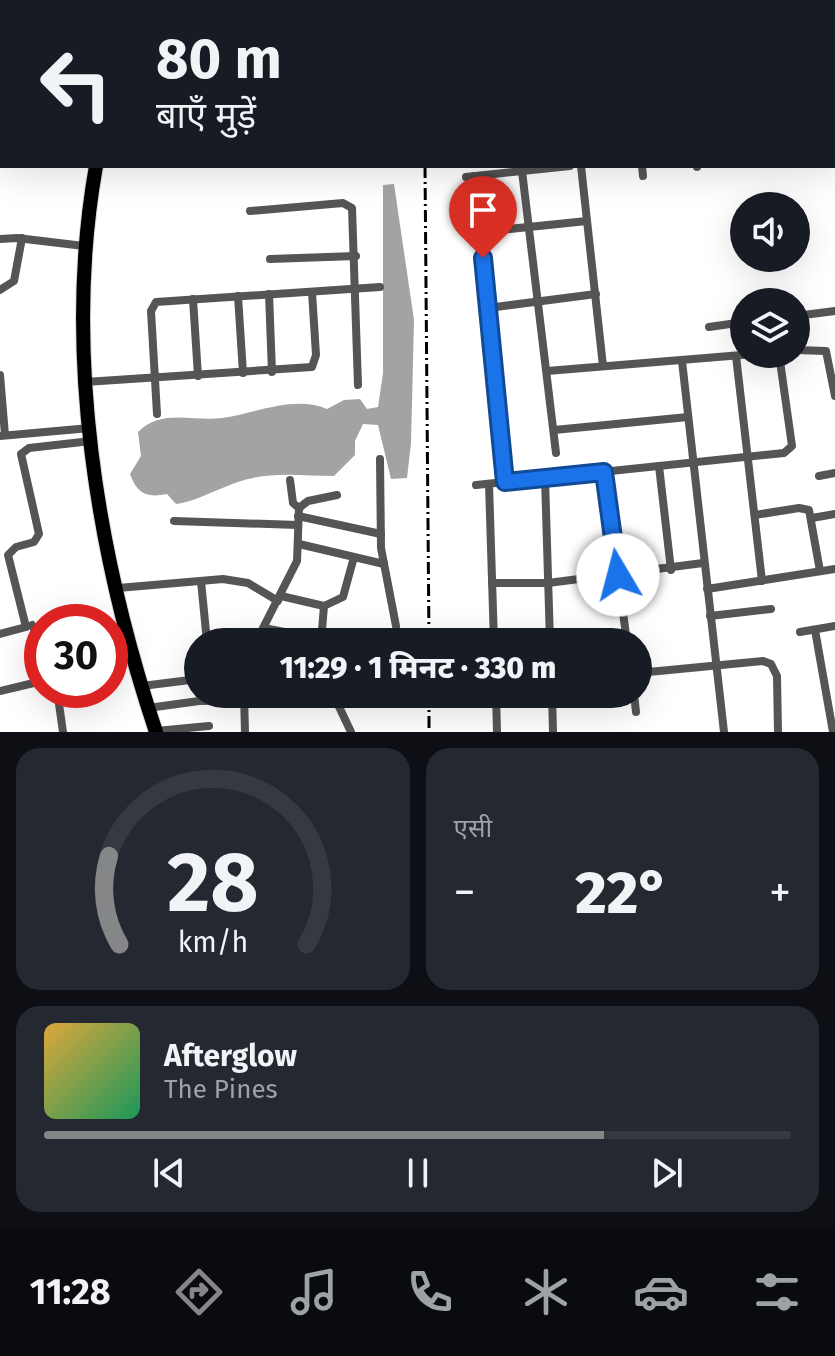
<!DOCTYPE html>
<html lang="hi">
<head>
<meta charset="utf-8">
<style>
  body { margin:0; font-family:"Fira Sans","Noto Sans Devanagari",sans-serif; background:#242831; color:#f1f3f6; height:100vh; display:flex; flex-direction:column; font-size:30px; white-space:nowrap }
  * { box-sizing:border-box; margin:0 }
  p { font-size:26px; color:#9ea1a6 }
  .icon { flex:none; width:44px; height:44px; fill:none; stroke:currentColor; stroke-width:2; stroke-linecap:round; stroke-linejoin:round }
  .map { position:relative; height:732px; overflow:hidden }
  .side { display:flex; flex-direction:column; gap:16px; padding:16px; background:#0d0f14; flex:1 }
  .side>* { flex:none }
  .banner { position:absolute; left:0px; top:0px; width:836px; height:168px; box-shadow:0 8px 32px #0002; background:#171b24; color:#f1f3f6; overflow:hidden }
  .tools { position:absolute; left:730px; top:192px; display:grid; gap:16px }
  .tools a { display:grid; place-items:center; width:80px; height:80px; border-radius:50%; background:#171b24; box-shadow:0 8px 32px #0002; font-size:40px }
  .speed { position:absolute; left:24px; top:604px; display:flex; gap:16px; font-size:40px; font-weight:700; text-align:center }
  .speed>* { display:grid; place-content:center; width:104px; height:104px; border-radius:50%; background:#171b24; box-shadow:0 8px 32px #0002; line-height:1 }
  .speed .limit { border:12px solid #d22; background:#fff; color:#111 }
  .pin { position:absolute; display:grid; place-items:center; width:68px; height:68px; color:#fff; margin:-82px -34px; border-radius:50% 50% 50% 0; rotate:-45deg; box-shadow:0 0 8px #0007 }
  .pin .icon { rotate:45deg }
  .me { position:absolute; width:88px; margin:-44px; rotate:352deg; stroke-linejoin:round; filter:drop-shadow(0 0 6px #0008) }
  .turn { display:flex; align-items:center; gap:28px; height:168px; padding:0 24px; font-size:36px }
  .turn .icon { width:104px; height:104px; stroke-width:2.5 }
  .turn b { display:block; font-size:56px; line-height:68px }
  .big { font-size:60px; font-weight:800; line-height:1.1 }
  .side .widget { flex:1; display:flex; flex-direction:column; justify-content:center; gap:12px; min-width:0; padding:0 28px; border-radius:24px; background:#242831 }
  .side .dial { align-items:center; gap:0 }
  .dial svg { height:208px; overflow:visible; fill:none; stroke:#363941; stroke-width:7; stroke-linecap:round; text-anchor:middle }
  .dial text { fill:#f1f3f6; stroke:none }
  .song { display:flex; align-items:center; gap:24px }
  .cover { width:96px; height:96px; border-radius:12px; background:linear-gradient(135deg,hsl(40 70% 55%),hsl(150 70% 35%)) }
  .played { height:8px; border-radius:4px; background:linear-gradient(90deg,#858687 75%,#363941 75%) }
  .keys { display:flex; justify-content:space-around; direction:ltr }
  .heat { display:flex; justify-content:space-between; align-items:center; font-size:44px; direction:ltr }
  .side .tiles { flex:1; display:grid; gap:16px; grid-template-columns:1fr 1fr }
  .widget:last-child { grid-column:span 2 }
  .trip { position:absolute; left:184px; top:628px; width:468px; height:80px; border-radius:40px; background:#171b24; box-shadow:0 8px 32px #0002; font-weight:800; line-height:80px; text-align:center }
  .menu { display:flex; height:128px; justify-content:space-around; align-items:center; background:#090b0e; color:#9ea1a6 }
  .menu .icon { width:56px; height:56px }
  .menu .active { color:#858687 }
  .menu b { font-size:36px; color:#f1f3f6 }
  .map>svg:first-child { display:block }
</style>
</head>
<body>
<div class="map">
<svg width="835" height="732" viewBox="0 0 835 732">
  <rect width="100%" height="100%" fill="#fff"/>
  <path fill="#a3a3a3" d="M394,184L414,320L411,443L407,478L391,479L378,425L363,424L355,441V455L334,476C308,476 278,472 253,478C226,483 200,501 176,504L167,494C147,498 137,494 130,474L141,456L138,432C161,408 194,422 222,418C256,413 295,395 327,409L344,400L360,399L367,409L378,407L383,373V185Z"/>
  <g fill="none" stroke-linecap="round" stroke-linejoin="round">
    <g stroke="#dbdbdb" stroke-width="16">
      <g id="primary">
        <polyline points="125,2 126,0"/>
        <path d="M96,166C63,351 97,555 156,732"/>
      </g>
    </g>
    <g stroke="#555" stroke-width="8">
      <polyline points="483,0 483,2"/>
      <polyline points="564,0 564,2"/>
      <polyline points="804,0 805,2"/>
      <polyline points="230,2 230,0"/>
      <polyline points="273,2 273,0"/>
      <polyline points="317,2 317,0"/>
      <polyline points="362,2 362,0"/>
      <polyline points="834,90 835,90"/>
      <polyline points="0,105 2,104"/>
      <polyline points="834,106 835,107"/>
      <polyline points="834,145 835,146"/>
      <polyline points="0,157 2,157"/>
      <polyline points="581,166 603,366"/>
      <polyline points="642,166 643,176"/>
      <polyline points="697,166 697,167"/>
      <polyline points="522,171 556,453"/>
      <polyline points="474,176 505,482"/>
      <polyline points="466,177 570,166"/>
      <polyline points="250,211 343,203 352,208 358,385"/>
      <polyline points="480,232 587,221"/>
      <polyline points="0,239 17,238 84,246"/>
      <polyline points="270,259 356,256"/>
      <polyline points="0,290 14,281 22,238"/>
      <polyline points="269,294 272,372"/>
      <polyline points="238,296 243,373"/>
      <polyline points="193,299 198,376"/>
      <polyline points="488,308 596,294"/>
      <polyline points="796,316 835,311"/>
      <polyline points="709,327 744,322"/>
      <polyline points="796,350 826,351 835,396"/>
      <polyline points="736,356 762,581"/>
      <polyline points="682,361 724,732"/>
      <polyline points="547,371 754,354"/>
      <polyline points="0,375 5,435"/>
      <polyline points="85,382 312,367 316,355 312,292"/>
      <polyline points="157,414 151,311 156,302 380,287"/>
      <polyline points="554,430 688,417"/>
      <polyline points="0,436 90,428"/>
      <polyline points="380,459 381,548 396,626"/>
      <polyline points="659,466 671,570"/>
      <polyline points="604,472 627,642"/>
      <polyline points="819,476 835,473"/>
      <polyline points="545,478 550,642"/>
      <polyline points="290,480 293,503 299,508"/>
      <polyline points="489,484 494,642"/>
      <polyline points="476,485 784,453 792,446 779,354"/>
      <polyline points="755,515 799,508 809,510 820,571"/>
      <polyline points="298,516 381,534"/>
      <polyline points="812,518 835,514"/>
      <polyline points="174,521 298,525"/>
      <polyline points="299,544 384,564"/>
      <polyline points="201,581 207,642"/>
      <polyline points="492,583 548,583 703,563"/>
      <polyline points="118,588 223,579 248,583 278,601"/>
      <polyline points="707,589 835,569"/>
      <polyline points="281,596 324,606 321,642"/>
      <polyline points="324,606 343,597 354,557"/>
      <polyline points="710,616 771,609"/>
      <polyline points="47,622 52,621"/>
      <polyline points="32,625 42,645"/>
      <polyline points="264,628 320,639"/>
      <polyline points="815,630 833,732"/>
      <polyline points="800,632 835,626"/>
      <polyline points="0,634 26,627 8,555 16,547 34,542 39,534 21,454 29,448 91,441"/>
      <polyline points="256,642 297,561 299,508 308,501 337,495"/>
      <polyline points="638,673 763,661 771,664 777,676 778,732"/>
      <polyline points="142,686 198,679"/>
      <polyline points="57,690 63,732"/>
      <polyline points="0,691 42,681"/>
      <polyline points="333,694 351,732"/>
      <polyline points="496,694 497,732"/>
      <polyline points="552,694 553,732"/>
      <polyline points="634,694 636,712"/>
      <polyline points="244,695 245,732"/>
      <polyline points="148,708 199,701 295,699 312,694"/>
      <polyline points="156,731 209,726"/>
    </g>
    <use href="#primary" stroke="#000" stroke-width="14"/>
    <g stroke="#000" stroke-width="3" stroke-dasharray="12 4 2 4" stroke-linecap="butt">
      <polyline points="423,0 423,2"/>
      <polyline points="425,166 429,642"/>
      <polyline points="429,694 429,732"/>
    </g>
  </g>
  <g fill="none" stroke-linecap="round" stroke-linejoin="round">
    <g stroke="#114b97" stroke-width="20">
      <polyline id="route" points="483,258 505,482 604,472 618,575"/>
    </g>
    <use href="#route" stroke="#1a73e8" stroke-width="14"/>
  </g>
</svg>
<div class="tools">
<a><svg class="icon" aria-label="sound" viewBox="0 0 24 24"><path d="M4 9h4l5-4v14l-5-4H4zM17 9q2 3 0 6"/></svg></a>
<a><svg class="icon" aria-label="layers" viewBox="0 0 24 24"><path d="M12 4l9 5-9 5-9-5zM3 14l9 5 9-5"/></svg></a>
</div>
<div class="speed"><div class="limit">30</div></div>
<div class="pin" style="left:483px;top:258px;background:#d93025"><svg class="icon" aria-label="arrive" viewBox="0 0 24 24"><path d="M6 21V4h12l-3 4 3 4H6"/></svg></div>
<svg class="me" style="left:618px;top:575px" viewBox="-20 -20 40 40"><circle r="19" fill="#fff"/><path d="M0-13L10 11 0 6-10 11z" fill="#1a73e8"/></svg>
<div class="trip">11:29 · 1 मिनट · 330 m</div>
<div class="banner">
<div class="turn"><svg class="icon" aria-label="left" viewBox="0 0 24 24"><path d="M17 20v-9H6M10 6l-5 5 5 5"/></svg><div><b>80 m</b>बाएँ मुड़ें</div></div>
</div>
</div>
<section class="side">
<div class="tiles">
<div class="widget dial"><svg viewBox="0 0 100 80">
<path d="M14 69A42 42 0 1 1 86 69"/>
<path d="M14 69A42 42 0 0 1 10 35" stroke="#858687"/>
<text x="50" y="56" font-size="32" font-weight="700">28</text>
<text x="50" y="72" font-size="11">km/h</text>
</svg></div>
<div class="widget"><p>एसी</p>
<div class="heat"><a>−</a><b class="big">22°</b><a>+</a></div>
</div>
<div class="widget">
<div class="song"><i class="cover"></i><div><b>Afterglow</b><p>The Pines</p></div></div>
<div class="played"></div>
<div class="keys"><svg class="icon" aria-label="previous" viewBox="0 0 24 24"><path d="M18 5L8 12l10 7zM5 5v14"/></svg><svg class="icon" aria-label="pause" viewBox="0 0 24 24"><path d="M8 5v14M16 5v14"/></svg><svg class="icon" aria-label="next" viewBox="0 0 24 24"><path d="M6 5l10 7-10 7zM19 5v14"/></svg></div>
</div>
</div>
</section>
<nav class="menu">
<b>11:28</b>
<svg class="icon active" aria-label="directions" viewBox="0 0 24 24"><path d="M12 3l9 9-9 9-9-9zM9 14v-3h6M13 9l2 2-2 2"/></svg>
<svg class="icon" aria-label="music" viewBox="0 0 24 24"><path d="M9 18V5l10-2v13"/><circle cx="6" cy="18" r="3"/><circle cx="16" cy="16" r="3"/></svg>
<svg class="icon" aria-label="phone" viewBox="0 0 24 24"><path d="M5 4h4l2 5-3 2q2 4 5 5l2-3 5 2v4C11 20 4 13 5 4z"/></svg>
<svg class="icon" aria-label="climate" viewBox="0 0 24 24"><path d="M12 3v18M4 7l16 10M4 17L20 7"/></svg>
<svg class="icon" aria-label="car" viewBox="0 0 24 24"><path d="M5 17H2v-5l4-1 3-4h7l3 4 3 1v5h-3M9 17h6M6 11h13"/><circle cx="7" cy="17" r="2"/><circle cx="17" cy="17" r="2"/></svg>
<svg class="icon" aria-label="filters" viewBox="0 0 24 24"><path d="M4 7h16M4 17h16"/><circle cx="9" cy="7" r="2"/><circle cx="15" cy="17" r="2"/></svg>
</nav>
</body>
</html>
